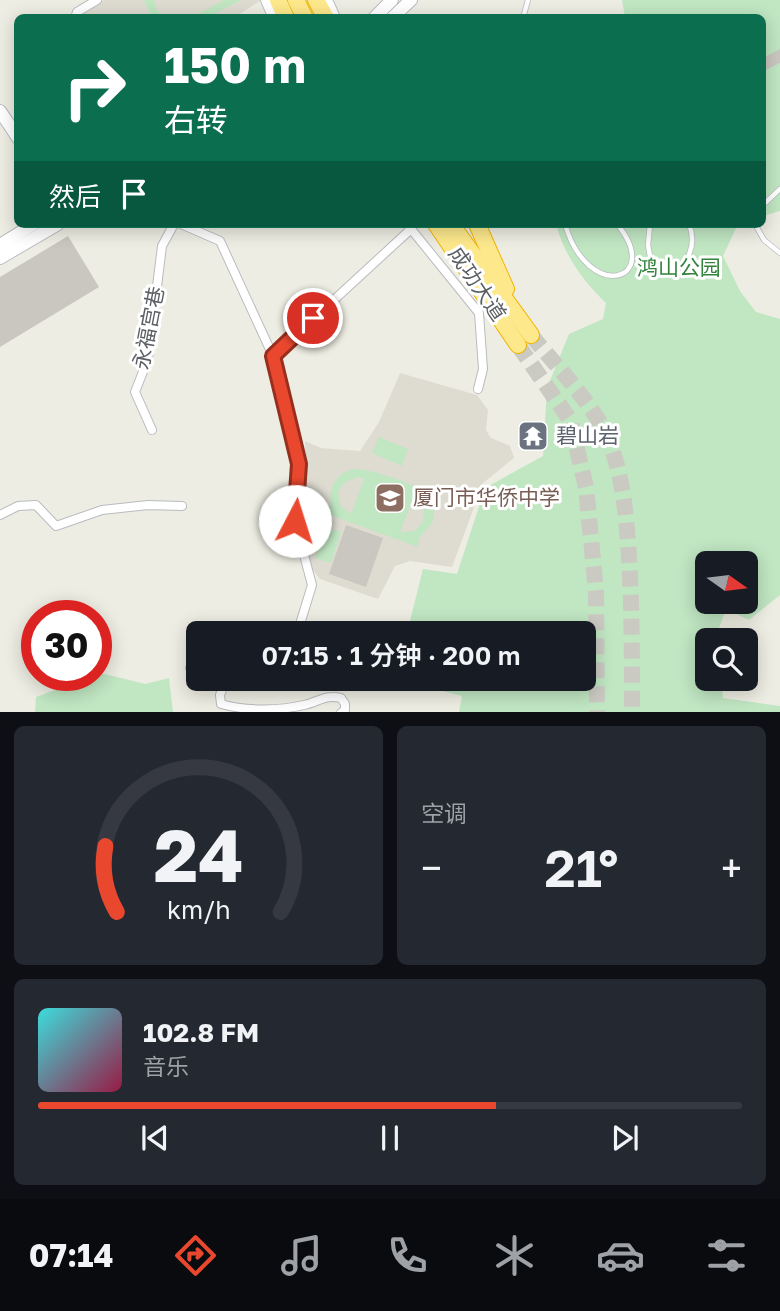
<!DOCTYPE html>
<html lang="zh">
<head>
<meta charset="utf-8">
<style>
  body { margin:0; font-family:"Golos Text","Noto Sans SC",sans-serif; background:#242831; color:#f1f3f6; height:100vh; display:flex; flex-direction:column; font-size:26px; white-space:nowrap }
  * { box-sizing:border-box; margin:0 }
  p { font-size:23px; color:#9ea1a6 }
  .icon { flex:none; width:38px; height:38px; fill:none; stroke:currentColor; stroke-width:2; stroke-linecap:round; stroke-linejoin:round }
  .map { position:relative; height:712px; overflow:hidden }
  .details { display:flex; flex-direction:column; gap:14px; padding:14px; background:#0d0f14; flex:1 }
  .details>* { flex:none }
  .hud { position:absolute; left:14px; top:14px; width:752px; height:214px; border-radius:10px; box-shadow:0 4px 18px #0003; background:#0b6e4f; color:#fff; overflow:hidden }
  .needle { width:46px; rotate:104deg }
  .tools { position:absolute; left:695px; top:551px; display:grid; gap:14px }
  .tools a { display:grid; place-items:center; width:63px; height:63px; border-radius:10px; background:#171b24; box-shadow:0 4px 18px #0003; font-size:35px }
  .speed { position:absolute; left:21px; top:600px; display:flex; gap:14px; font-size:35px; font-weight:700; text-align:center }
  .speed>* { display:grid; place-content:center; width:91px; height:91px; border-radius:50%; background:#171b24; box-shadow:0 4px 18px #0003; line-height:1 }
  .speed .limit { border:10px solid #d22; background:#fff; color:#111 }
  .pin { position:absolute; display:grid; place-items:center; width:60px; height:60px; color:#fff; margin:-30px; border:4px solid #fff; border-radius:50%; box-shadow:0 2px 7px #0007 }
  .me { position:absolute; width:77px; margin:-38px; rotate:5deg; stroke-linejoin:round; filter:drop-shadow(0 0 5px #0008) }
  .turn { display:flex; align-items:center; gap:24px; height:147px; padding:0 35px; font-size:32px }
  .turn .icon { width:91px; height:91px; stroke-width:2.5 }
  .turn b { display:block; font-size:49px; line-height:60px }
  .then { display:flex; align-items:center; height:66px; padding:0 35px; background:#0003; gap:14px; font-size:26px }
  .big { font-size:52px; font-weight:600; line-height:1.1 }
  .details .widget { flex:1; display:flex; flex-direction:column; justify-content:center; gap:10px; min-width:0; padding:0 24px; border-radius:10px; background:#242831 }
  .details .dial { align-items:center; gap:0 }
  .dial svg { height:182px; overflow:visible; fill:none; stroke:#363941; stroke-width:7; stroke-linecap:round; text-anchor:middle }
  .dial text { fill:#f1f3f6; stroke:none }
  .song { display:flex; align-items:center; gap:21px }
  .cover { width:84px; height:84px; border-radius:10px; background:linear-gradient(135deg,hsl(180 70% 55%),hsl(340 70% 35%)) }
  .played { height:7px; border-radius:4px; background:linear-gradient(90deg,#ea482e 65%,#363941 65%) }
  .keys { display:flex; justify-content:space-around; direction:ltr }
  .heat { display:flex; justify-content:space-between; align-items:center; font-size:38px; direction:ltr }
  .details .tiles { flex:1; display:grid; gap:14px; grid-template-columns:1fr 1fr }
  .widget:last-child { grid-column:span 2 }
  .trip { position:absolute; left:186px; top:621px; width:410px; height:70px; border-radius:10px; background:#171b24; box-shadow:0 4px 18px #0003; font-weight:600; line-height:70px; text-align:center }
  .dock { display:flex; height:112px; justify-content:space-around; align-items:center; background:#090b0e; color:#9ea1a6 }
  .dock .icon { width:49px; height:49px }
  .dock .on { color:#ea482e }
  .dock b { font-size:32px; color:#f1f3f6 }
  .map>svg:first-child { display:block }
</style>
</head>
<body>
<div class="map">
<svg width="780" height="713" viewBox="0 0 780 713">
  <rect width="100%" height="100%" fill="#eeede3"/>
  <g fill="#dedcd1">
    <polygon points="104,0 260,0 260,1 235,17 83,18 81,13"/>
    <polygon points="400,373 477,395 488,410 486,430 491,438 510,446 514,458 483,483 452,567 410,561 395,566 378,599 320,579 305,560 300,514 306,474 305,441 321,448 360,451 379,422"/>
  </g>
  <g fill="#c0e6c2" fill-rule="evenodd">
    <polygon points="144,0 154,0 156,9 163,17 151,17"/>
    <polygon points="224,0 241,0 209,17 193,17"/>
    <polygon points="622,0 780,0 780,211 763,216 763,18 625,17"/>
    <path d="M556,224H738L723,256L740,291L756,312L780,319V595L749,620L726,609L718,631L719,640H707V679H721L723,698L780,706V712H459L462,696L396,679H583V634L407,633L423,569L457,574L485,488L543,456L547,388L569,334L603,319L606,303C583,281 564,255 556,224ZM707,564H746V602H707Z"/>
    <polygon points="379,437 408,449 402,466 372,453"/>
    <path d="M353,469C368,468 410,482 422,491C430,496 434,505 434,515C433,527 425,529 420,537C418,540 419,544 418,547L311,508L314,500L331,506C328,488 335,474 353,469ZM358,477L364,479L351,514L341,506L338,492L345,482ZM414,497L424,507L423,522L415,531L400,532Z"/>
    <polygon points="326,527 341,532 331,563 315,558"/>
    <polygon points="101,673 145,684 169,678 173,712 35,712 36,697"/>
  </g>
  <g fill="#cac7c1">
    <polygon points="780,49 780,63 766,70 763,58"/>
    <polygon points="68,236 99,287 0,347 0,277"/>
    <polygon points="346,525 383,538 366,587 329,574"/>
  </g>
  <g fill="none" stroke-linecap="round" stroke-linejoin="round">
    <g stroke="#cacac3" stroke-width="16" stroke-dasharray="16 8" stroke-linecap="butt">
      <path d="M531,335C554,363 581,391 600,423C623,463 626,513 629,558C632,609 632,661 632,713"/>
      <polyline points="518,345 570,420 586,487 596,591 597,713"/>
    </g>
    <g stroke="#b9bbc0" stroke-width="6">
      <g id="lane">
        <polyline points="523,18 528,0"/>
        <polyline points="763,205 780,189"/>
        <path d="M565,224C588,304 664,281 617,224"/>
        <path d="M650,224L648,245L652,268L668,275C689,266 697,244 689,224"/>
        <polyline points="755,224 764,240 780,253"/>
      </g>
    </g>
    <g stroke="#b9bbc0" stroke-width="10">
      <g id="street">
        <polyline points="75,18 77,12 97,0"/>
        <polyline points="181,224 220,241 273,356 299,464 295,521 312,585 297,634"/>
        <polyline points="407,224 479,313 483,369 478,389"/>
        <polyline points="273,356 411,229"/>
        <polyline points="152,430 135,392 148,359 162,246 174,224"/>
        <polyline points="0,515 18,506 36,505 56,526 102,510 148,505 182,506"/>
        <polyline points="190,668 198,671"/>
        <path d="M244,679L240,683L225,682L220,695L221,704C246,711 278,711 304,705C318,702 326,694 341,698L345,704V710L341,713"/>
      </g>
    </g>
    <g stroke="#b9bcc2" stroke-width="14">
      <g id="secondary">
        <polyline points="267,0 275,18"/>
        <polyline points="326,0 334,18"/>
        <polyline points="374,18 392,0"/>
        <polyline points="392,18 411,0"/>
        <polyline points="0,111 18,138"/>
        <polyline points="0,245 34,224"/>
        <polyline points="0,258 58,224"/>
      </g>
    </g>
    <g stroke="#f2b500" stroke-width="18">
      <g id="highway">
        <polyline points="278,0 286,18"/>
        <polyline points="296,0 305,18"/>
        <polyline points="316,0 326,18"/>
        <polyline points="436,224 518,345"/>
        <polyline points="451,224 531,335"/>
        <polyline points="477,224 506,289"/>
      </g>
    </g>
    <use href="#lane" stroke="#fff" stroke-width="4.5"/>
    <use href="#street" stroke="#fff" stroke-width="8"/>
    <use href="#secondary" stroke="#fff" stroke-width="12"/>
    <use href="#highway" stroke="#fde88c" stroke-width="16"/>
  </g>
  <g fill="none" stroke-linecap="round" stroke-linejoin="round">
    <g stroke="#982f1e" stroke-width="18">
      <polyline id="route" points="295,521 299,464 273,356 313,318"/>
    </g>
    <use href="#route" stroke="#ea482e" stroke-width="12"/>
  </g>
  <defs>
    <g id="temple-square" transform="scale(1.575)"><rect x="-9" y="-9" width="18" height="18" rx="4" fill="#6b7280" stroke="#fff"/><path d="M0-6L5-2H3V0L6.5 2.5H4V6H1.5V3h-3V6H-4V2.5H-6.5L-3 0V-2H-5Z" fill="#fff"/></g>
    <g id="school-square" transform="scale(1.575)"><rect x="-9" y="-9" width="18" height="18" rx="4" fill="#8d6e63" stroke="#fff"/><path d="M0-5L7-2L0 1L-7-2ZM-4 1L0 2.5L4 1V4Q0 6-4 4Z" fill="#fff"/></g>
  </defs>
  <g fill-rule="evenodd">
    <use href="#temple-square" x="533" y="436"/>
    <use href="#school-square" x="390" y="498"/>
  </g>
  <g text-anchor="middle" stroke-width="6" stroke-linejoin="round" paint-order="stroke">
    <g font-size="21" fill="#34833d" stroke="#fff">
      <text x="679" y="275">鸿山公园</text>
    </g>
    <g font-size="21" fill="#5c5f64" stroke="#fff">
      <text transform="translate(477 284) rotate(56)" y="7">成功大道</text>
      <text transform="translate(149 328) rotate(-79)" y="7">永福宫巷</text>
    </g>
    <g font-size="21" fill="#5b616d" stroke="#fff" text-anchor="start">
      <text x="556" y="443">碧山岩</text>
    </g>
    <g font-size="21" fill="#785e54" stroke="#fff" text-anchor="start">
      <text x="413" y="505">厦门市华侨中学</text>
    </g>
  </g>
</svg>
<div class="tools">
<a><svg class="needle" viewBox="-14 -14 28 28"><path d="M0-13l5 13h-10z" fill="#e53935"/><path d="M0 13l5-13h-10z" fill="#9ea1a6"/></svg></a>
<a><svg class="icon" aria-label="search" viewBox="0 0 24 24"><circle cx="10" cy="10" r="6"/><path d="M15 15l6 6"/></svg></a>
</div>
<div class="speed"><div class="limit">30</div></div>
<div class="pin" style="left:313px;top:318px;background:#d93025"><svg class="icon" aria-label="arrive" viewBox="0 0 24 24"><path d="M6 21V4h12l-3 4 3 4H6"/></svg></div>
<svg class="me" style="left:295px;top:521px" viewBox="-20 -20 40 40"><circle r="19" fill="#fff"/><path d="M0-13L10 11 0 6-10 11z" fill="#ea482e"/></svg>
<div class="trip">07:15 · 1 分钟 · 200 m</div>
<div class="hud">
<div class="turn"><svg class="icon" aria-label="right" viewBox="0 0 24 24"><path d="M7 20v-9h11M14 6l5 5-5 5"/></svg><div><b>150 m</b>右转</div></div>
<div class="then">然后<svg class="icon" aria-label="arrive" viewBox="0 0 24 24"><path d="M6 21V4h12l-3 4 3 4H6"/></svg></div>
</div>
</div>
<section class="details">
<div class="tiles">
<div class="widget dial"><svg viewBox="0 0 100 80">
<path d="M14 69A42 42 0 1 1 86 69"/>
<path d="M14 69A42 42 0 0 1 9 40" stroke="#ea482e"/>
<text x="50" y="56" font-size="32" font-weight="700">24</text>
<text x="50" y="72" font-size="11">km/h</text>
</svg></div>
<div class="widget"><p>空调</p>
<div class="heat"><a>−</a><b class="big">21°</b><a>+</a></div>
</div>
<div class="widget">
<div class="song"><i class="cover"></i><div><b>102.8 FM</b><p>音乐</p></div></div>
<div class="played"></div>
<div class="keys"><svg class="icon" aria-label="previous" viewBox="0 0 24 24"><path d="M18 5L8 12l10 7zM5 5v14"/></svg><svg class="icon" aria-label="pause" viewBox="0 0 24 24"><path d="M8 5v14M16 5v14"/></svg><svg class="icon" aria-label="next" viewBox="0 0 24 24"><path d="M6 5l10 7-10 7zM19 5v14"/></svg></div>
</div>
</div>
</section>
<nav class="dock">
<b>07:14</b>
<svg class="icon on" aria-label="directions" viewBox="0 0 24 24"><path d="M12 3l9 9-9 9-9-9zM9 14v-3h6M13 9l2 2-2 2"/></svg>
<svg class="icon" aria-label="music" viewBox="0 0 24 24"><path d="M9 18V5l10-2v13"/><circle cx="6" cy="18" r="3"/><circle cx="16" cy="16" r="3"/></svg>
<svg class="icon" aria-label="phone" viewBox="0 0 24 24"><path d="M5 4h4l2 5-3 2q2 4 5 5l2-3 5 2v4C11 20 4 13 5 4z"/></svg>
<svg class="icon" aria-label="climate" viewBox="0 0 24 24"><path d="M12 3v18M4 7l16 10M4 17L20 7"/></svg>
<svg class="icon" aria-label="car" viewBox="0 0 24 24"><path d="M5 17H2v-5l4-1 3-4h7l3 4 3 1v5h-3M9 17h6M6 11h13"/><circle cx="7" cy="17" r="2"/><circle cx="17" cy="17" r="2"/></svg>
<svg class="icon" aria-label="filters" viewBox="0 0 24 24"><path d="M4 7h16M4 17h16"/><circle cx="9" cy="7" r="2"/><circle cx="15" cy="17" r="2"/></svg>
</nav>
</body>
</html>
